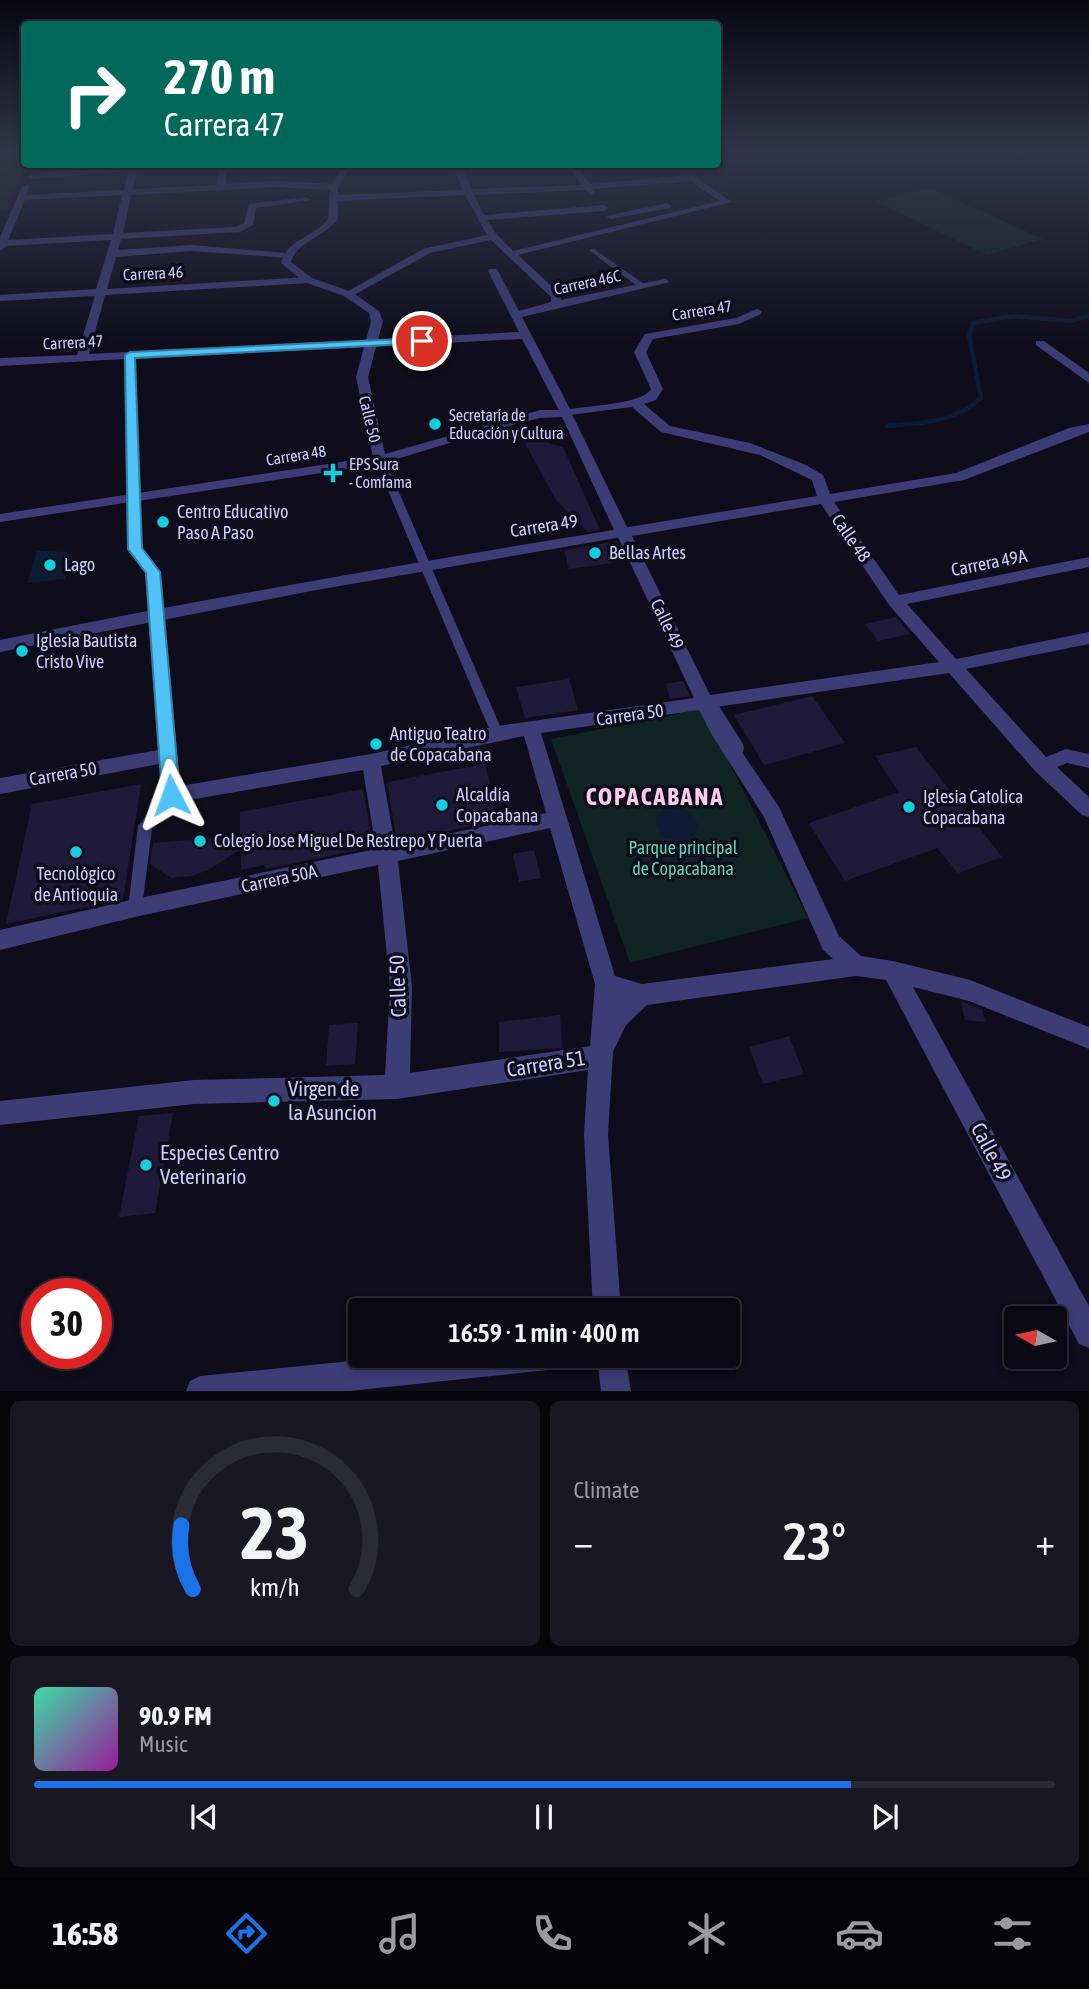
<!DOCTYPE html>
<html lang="en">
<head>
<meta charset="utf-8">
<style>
  body { margin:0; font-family:"Asap Condensed",sans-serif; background:#191822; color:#f1f3f6; height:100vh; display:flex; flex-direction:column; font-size:26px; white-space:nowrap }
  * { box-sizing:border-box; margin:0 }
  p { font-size:23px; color:#9a9aa0 }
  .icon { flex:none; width:38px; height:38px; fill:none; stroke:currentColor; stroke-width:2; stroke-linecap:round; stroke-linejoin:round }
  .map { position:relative; height:1391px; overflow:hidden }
  .panel { display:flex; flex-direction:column; gap:10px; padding:10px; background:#06060b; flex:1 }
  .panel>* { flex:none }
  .hud { position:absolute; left:21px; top:21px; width:700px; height:147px; border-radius:7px; box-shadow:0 4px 10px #0003,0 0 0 2px #2b2b34; background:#00695c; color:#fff; overflow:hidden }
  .needle { width:46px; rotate:279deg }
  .tools { position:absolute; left:1004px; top:1306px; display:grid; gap:14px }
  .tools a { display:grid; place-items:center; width:63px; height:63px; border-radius:7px; background:#0b0a14; box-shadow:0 4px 10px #0003,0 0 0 2px #2b2b34; font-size:35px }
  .speed { position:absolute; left:21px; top:1278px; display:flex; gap:14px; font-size:35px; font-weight:700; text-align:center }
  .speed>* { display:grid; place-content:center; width:91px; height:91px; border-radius:50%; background:#0b0a14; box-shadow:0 4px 10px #0003,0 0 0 2px #2b2b34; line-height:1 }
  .speed .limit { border:10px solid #d22; background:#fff; color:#111 }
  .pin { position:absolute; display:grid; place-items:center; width:60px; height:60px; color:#fff; margin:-30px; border:4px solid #fff; border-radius:50%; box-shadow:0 2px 7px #0007 }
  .me { position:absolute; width:77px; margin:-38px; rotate:356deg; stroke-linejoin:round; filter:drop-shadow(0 0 5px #0008) }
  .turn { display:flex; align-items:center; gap:24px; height:147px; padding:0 28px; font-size:32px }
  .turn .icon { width:91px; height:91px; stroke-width:2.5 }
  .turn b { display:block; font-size:49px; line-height:60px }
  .big { font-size:52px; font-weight:600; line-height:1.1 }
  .panel .widget { flex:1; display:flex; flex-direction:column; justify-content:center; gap:10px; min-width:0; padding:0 24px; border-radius:10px; background:#191822 }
  .panel .dial { align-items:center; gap:0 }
  .dial svg { height:182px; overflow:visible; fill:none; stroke:#2b2b34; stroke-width:7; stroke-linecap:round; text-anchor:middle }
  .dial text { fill:#f1f3f6; stroke:none }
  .song { display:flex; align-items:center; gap:21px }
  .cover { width:84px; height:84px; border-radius:10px; background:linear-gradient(135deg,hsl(160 70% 55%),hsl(300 70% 35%)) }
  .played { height:7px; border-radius:4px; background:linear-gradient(90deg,#1a73e8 80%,#2b2b34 80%) }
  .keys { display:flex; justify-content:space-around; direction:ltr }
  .heat { display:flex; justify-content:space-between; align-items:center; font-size:38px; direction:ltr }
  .panel .tiles { flex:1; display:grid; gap:10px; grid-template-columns:1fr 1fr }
  .widget:last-child { grid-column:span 2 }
  .trip { position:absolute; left:348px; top:1298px; width:392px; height:70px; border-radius:7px; background:#0b0a14; box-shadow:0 4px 10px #0003,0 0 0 2px #2b2b34; font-weight:600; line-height:70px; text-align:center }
  .tab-bar { display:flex; height:112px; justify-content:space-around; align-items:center; background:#040408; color:#9a9aa0 }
  .tab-bar .icon { width:49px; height:49px }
  .tab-bar .current { color:#1a73e8 }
  .tab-bar b { font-size:32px; color:#f1f3f6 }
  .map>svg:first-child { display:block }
</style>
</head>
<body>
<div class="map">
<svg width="1089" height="1391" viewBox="0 0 1089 1391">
  <rect width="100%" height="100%" fill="#0f0d1b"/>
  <g fill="#102423">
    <polygon points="0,153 24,153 25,165 7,210 0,210"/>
    <polygon points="929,188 1043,239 987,255 875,201"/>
    <polygon points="702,709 808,918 630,963 551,739"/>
  </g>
  <g fill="#0c1c34">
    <polygon points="37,551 68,552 65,579 27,583"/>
    <path d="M667,808C681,806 692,810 698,824L695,835L685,841L664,838C653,827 653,815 667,808Z"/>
  </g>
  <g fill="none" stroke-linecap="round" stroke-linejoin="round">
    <path stroke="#0c1c34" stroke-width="4.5" d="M887,426C922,423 954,423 981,398L969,335L973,323L1014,316L1072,321L1089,315"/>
  </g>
  <g fill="#201a3a">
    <polygon points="541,425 551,444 563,447 600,530 588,532 556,500 520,434"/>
    <polygon points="617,541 626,561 569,569 564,550"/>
    <polygon points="896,617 910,634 878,641 865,624"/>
    <polygon points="569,679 578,710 525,718 516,687"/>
    <polygon points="683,681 690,696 670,699 666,684"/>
    <polygon points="812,696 845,743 764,765 734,715"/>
    <polygon points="916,747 1002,857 958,873 937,848 845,881 809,823 899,792 875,756"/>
    <polygon points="485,764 499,820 397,842 387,782"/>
    <polygon points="141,784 123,899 6,924 32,804"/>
    <polygon points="363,789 373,847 265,869 264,865 241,870 241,849 210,869 192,876 171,878 150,864 153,843 240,836 240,812"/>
    <polygon points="534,850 541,878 519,882 513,854"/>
    <polygon points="961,1002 982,1009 985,1022 965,1020"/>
    <polygon points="560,1015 562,1048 499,1052 499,1022"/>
    <polygon points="358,1023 355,1064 326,1066 329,1025"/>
    <polygon points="789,1036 804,1074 763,1084 749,1047"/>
    <polygon points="173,1113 155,1213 119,1217 139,1116"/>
  </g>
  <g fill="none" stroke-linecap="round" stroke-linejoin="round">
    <g fill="#3c3c76" fill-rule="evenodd">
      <polygon points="590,249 594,249 647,286 640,288 590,251"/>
      <polygon points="380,457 385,460 503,733 501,736 493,736 491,733 375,460"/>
      <polygon points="715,704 719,706 743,744 744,748 743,752 733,752 709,709"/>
      <polygon points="171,790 176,791 178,795 152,828 142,908 140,913 135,915 130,913 128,908 138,826 166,791"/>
    </g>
    <g fill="#3c3c76" fill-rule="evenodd">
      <path d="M138,164L133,189L217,185L218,164H226V184L274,181L334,184L338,187L334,190L274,187L131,195L123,233L235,227L244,223L249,204L306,197L311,200L256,208L253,225L240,232L121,239L118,250L191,245L287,253L291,254V258L191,251L116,257L107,289L308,277L313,280L308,283L105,295L89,354L519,332L488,271L489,269H497L519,311L551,302V297L491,240L430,253L352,296L343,294L423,249L487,235L465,195L336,201L331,198L336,195L463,190L452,164H460L472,189L581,185L567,164H576L590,184L692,175L732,202L518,255L560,294L561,300L665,279L670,282L522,317L570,409C588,406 642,404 651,389L634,352L645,334L736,318L757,309L762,312L761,314L739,324L653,339L646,352L663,389L656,400L644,404L670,426L750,443L806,465L823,475L830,494L956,473L1069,428L1089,424V432L964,480L834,502L899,595L1089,557V567L907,604L956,659L1089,632V644L966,669L1046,757L1066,749L1089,754V768L1067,763L1057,767L1089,797V817L1082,815L1035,771L949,673L716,707L725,727L779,807L839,936L861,956L893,961L970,980L1089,1027V1049L969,1001L913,987L1089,1306V1348L1079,1344L886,980L856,976L647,1005L626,1025L613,1052L608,1134L621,1311H593L584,1134L588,1070L397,1099L194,1104L0,1125V1101L194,1080L385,1075L390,987L378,865L135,917L0,950V930L135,899L376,849L363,770L171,803L164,800L159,764L0,794V778L158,750L145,573L127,549L124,359L0,366V358L77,355L95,296L0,301V295L96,289L111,240L6,246L0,251V237L22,187L29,185L27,195L124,190L128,171L32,179L28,176L32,173ZM690,181L720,201L513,251L497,235L487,220L604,211L609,208L604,205L484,215L474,195L585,190L591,195L595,192L593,189ZM122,195L113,234L8,240L25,200ZM522,339L562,416L632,407L661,432L760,455L812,480L817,496L623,528L616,533L694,698L497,726L371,754L180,786L161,572L142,548L136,359ZM821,504L889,605L939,662L710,695L632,536ZM699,710L712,735L764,817L823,950L833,959L642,984L615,976L541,733ZM524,736L546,813L395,845L381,766ZM550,828L595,984L590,1046L410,1073L412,987L398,861Z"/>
      <polygon points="345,164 426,164 348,169"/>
      <polygon points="667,203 672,206 670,208 611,219 606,216"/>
      <polygon points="1036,341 1044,341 1089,373 1089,383 1036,345"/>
      <polygon points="401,1356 562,1356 558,1366 548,1370 350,1391 186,1391 190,1381 200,1376"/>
      <polygon points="597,1356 625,1356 631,1391 601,1391"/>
    </g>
    <path fill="#3c3c76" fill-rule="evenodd" d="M344,164H353L338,187V219C326,236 296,242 291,262L312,278L352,292L379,311L383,321L368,377L385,454L540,410H570L630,533L628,536L311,591L0,652V640C204,599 409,563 614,530L562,417L540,418L493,430L380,464L0,522V514L373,457L356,377L371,321L369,313L344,296L304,282L281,263C287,239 315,237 328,219L330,187Z"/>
  </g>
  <linearGradient id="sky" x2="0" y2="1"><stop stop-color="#08070f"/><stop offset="0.44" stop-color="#31354a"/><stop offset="1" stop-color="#31354a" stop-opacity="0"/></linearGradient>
  <rect width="1089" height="348" fill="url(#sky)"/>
  <polygon fill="#4fc3f7" stroke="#337fa1" stroke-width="2" points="422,338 428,341 426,343 135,358 142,548 160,572 180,795 177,800 165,800 162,795 146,573 128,549 125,355 130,352"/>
  <g fill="#14cede" stroke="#0f0d1b" stroke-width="2.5">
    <circle cx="435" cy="424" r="7"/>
    <path d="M329.5 462.5h7v7h7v7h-7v7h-7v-7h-7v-7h7z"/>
    <circle cx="163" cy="522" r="7"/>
    <circle cx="595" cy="553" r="7"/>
    <circle cx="50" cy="565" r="7"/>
    <circle cx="22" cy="651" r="7"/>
    <circle cx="376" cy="744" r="7"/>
    <circle cx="442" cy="805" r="7"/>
    <circle cx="909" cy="807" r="7"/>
    <circle cx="200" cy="841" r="7"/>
    <circle cx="76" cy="852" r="7"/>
    <circle cx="274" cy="1101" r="7"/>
    <circle cx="146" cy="1165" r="7"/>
  </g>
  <g text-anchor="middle" stroke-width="7" stroke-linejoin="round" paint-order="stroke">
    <g font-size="16" fill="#cfcbfa" stroke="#0f0d1b">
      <text transform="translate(153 273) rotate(-3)" y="6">Carrera 46</text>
      <text transform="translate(587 282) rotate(-12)" y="6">Carrera 46C</text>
      <text transform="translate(702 310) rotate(-9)" y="6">Carrera 47</text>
      <text transform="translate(73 342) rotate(-3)" y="6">Carrera 47</text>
      <text transform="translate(370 419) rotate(76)" y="6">Calle 50</text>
      <text transform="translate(296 455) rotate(-9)" y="6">Carrera 48</text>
    </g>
    <g font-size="16" fill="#cfcbfa" stroke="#0f0d1b" text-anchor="start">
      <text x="449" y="421">Secretaría de<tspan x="449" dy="18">Educación y Cultura</tspan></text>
      <text x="349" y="470">EPS Sura<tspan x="349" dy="18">- Comfama</tspan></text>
    </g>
    <g font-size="18" fill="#cfcbfa" stroke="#0f0d1b" text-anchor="start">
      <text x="177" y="518">Centro Educativo<tspan x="177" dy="21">Paso A Paso</tspan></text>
      <text x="609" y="559">Bellas Artes</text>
      <text x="64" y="571">Lago</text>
      <text x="36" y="647">Iglesia Bautista<tspan x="36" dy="21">Cristo Vive</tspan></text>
      <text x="390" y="740">Antiguo Teatro<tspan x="390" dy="21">de Copacabana</tspan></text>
      <text x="456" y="801">Alcaldía<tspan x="456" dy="21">Copacabana</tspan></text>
      <text x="923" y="803">Iglesia Catolica<tspan x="923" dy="21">Copacabana</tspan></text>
      <text x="214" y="847">Colegio Jose Miguel De Restrepo Y Puerta</text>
      <text x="76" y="880" text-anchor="middle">Tecnológico<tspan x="76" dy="21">de Antioquia</tspan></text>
    </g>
    <g font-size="18" fill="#cfcbfa" stroke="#0f0d1b">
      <text transform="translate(544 526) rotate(-9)" y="6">Carrera 49</text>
      <text transform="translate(851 538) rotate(55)" y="6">Calle 48</text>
      <text transform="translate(989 563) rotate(-11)" y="6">Carrera 49A</text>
      <text transform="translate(667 624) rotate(64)" y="6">Calle 49</text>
      <text transform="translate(630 715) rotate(-8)" y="6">Carrera 50</text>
      <text transform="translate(63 774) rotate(-10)" y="6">Carrera 50</text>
      <text transform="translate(279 879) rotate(-12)" y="6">Carrera 50A</text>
    </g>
    <g font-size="18" fill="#5fd3b3" stroke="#0f0d1b">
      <text x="683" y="854">Parque principal<tspan x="683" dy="21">de Copacabana</tspan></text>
    </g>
    <g font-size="21" fill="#cfcbfa" stroke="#0f0d1b">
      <text transform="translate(398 986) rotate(-92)" y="7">Calle 50</text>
      <text transform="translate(546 1064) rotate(-9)" y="7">Carrera 51</text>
      <text transform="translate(991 1152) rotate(62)" y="7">Calle 49</text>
    </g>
    <g font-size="21" fill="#cfcbfa" stroke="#0f0d1b" text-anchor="start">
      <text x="288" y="1096">Virgen de<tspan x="288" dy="24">la Asuncion</tspan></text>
      <text x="160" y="1160">Especies Centro<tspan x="160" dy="24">Veterinario</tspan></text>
    </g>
    <g font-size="24" font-weight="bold" letter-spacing="2" fill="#fbcdeb" stroke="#0f0d1b">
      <text x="655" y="805">COPACABANA</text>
    </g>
  </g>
</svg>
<div class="tools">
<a><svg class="needle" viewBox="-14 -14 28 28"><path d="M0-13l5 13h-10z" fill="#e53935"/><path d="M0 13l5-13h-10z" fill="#9a9aa0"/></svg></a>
</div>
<div class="speed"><div class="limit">30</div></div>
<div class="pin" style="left:422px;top:341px;background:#d93025"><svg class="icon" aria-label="arrive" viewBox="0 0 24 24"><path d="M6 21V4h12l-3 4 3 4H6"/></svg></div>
<svg class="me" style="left:171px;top:795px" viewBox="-20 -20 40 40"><path d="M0-17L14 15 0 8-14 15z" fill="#4fc3f7" stroke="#fff" stroke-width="4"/></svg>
<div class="trip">16:59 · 1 min · 400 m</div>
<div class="hud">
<div class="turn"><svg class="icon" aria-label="right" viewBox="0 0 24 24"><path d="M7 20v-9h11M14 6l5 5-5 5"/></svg><div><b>270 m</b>Carrera 47</div></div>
</div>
</div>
<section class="panel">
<div class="tiles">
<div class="widget dial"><svg viewBox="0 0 100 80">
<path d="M14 69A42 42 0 1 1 86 69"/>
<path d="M14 69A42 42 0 0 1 9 41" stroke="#1a73e8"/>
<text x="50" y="56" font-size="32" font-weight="700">23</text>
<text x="50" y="72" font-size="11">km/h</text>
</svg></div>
<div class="widget"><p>Climate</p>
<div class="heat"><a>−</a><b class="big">23°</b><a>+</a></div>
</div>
<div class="widget">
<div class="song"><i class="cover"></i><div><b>90.9 FM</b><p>Music</p></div></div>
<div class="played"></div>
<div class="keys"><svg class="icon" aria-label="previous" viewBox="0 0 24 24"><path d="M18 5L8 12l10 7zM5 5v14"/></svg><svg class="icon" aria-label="pause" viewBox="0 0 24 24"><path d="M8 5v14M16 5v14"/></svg><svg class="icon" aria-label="next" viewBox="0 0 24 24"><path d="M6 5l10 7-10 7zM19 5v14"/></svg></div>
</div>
</div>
</section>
<nav class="tab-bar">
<b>16:58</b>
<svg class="icon current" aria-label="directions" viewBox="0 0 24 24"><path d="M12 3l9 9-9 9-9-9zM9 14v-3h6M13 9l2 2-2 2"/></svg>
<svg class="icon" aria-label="music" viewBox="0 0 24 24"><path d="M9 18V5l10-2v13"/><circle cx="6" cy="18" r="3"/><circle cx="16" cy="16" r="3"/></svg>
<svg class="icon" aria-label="phone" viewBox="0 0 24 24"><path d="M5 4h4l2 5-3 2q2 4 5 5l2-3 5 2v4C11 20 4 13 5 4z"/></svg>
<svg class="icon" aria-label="climate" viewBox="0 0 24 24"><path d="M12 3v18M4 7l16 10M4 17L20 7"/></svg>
<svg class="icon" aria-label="car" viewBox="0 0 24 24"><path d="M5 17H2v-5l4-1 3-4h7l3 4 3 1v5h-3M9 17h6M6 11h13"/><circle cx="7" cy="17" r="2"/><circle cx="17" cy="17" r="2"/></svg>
<svg class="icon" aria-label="filters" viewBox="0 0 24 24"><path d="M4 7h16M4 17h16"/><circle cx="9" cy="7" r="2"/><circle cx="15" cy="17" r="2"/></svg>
</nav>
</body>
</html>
